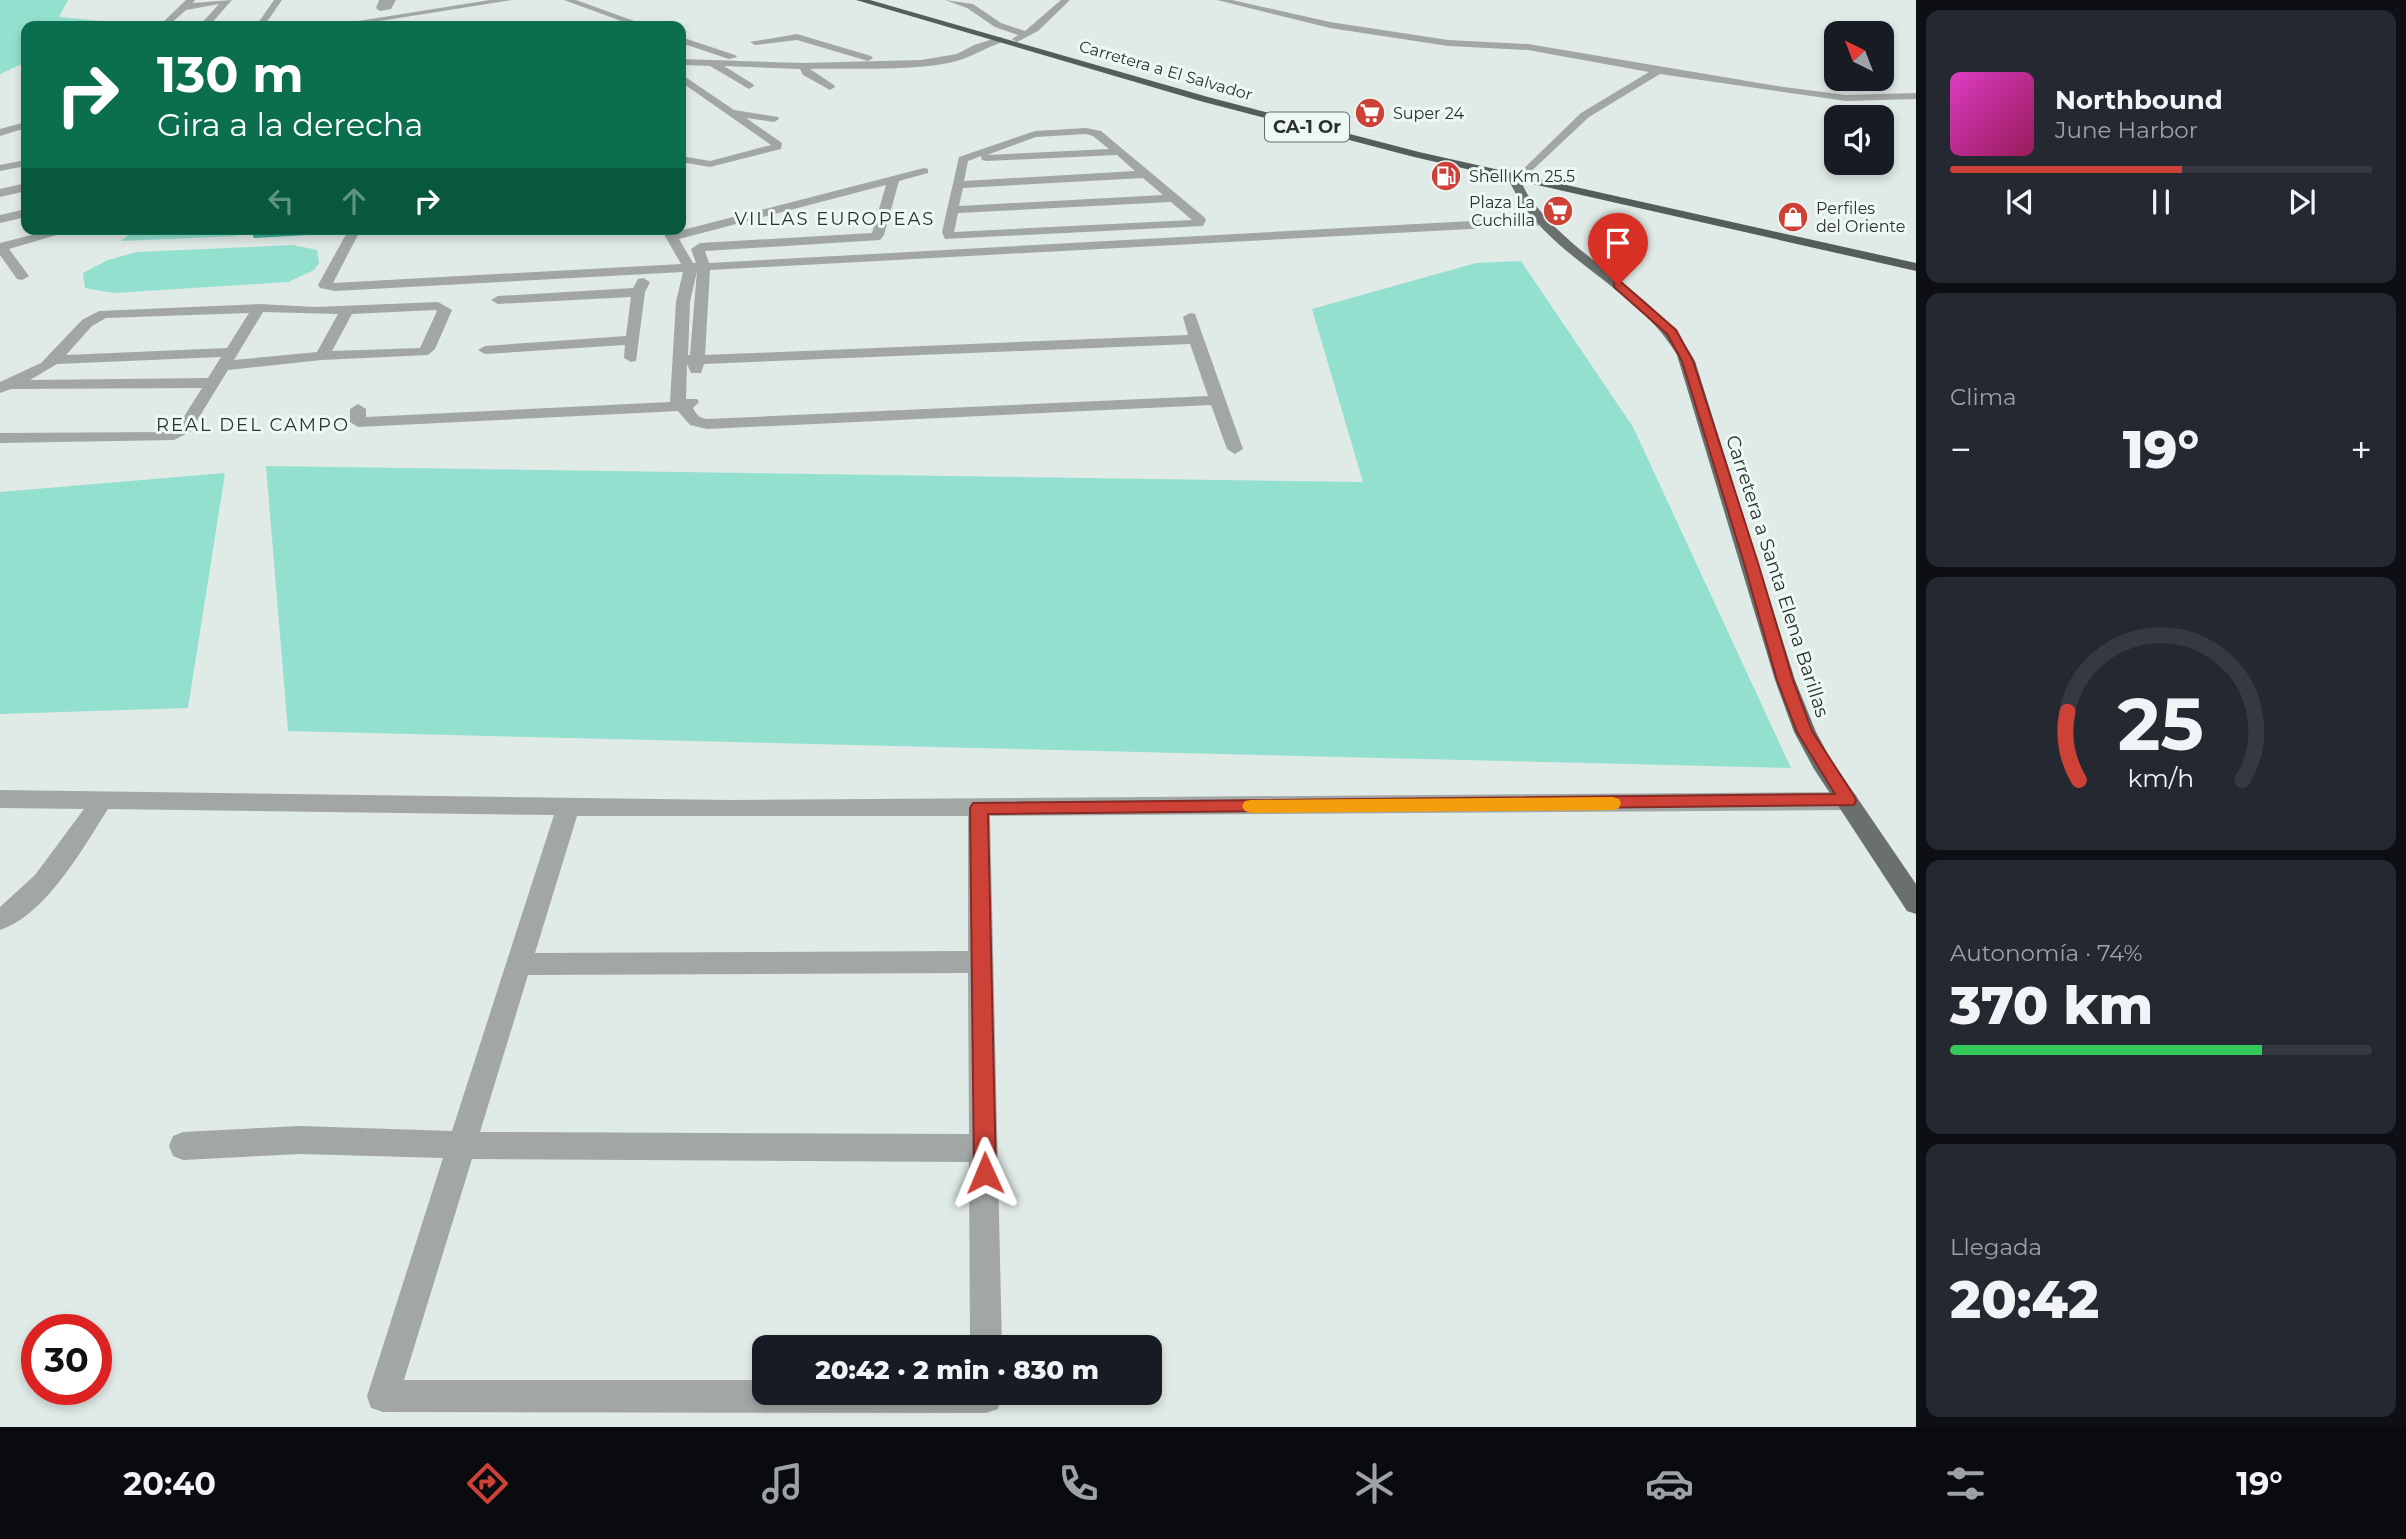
<!DOCTYPE html>
<html lang="es">
<head>
<meta charset="utf-8">
<style>
  body { margin:0; font-family:Montserrat,sans-serif; background:#242831; color:#f1f3f6; height:100vh; display:flex; flex-direction:column; font-size:26px; white-space:nowrap }
  * { box-sizing:border-box; margin:0 }
  p { font-size:23px; color:#9ea1a6 }
  .icon { flex:none; width:38px; height:38px; fill:none; stroke:currentColor; stroke-width:2; stroke-linecap:round; stroke-linejoin:round }
  .map { position:relative; flex:1; overflow:hidden }
  .drawer { display:flex; flex-direction:column; gap:10px; padding:10px; background:#0d0f14; width:490px }
  .drawer>* { flex:none }
  .banner { position:absolute; left:21px; top:21px; width:665px; height:214px; border-radius:14px; box-shadow:0 4px 10px #0003; background:#0b6e4f; color:#fff; overflow:hidden }
  .needle { width:46px; rotate:318deg }
  .buttons { position:absolute; left:1824px; top:21px; display:grid; gap:14px }
  .buttons a { display:grid; place-items:center; width:70px; height:70px; border-radius:14px; background:#171b24; box-shadow:0 4px 10px #0003; font-size:35px }
  .speed { position:absolute; left:21px; top:1314px; display:flex; gap:14px; font-size:35px; font-weight:700; text-align:center }
  .speed>* { display:grid; place-content:center; width:91px; height:91px; border-radius:50%; background:#171b24; box-shadow:0 4px 10px #0003; line-height:1 }
  .speed .limit { border:10px solid #d22; background:#fff; color:#111 }
  .pin { position:absolute; display:grid; place-items:center; width:60px; height:60px; color:#fff; margin:-72px -30px; border-radius:50% 50% 50% 0; rotate:-45deg; box-shadow:0 0 7px #0007 }
  .pin .icon { rotate:45deg }
  .me { position:absolute; width:77px; margin:-38px; rotate:359deg; stroke-linejoin:round; filter:drop-shadow(0 0 5px #0008) }
  .turn { display:flex; align-items:center; gap:24px; height:147px; padding:0 21px; font-size:32px }
  .turn .icon { width:91px; height:91px; stroke-width:2.5 }
  .turn b { display:block; font-size:49px; line-height:60px }
  .lanes { display:flex; align-items:center; height:66px; padding:0 21px; background:#0003; justify-content:center; gap:35px; direction:ltr }
  .lanes .off { opacity:.35 }
  .big { font-size:52px; font-weight:800; line-height:1.1 }
  .drawer .card { flex:1; display:flex; flex-direction:column; justify-content:center; gap:10px; min-width:0; padding:0 24px; border-radius:14px; background:#242831 }
  .drawer .dial { align-items:center; gap:0 }
  .dial svg { height:182px; overflow:visible; fill:none; stroke:#363941; stroke-width:7; stroke-linecap:round; text-anchor:middle }
  .dial text { fill:#f1f3f6; stroke:none }
  .song { display:flex; align-items:center; gap:21px }
  .cover { width:84px; height:84px; border-radius:10px; background:linear-gradient(135deg,hsl(310 70% 55%),hsl(330 70% 35%)) }
  .played { height:7px; border-radius:4px; background:linear-gradient(90deg,#ce4137 55%,#363941 55%) }
  .keys { display:flex; justify-content:space-around; direction:ltr }
  .heat { display:flex; justify-content:space-between; align-items:center; font-size:38px; direction:ltr }
  .charge { height:10px; border-radius:5px; background:linear-gradient(90deg,#34c759 74%,#363941 0) }
  .trip { position:absolute; left:752px; top:1335px; width:410px; height:70px; border-radius:14px; background:#171b24; box-shadow:0 4px 10px #0003; font-weight:800; line-height:70px; text-align:center }
  .menu { display:flex; height:112px; justify-content:space-around; align-items:center; background:#090b0e; color:#9ea1a6 }
  .menu .icon { width:49px; height:49px }
  .menu .selected { color:#ce4137 }
  .menu b { font-size:32px; color:#f1f3f6 }
  main { display:flex; flex:1; min-height:0 }
  .map>svg:first-child { display:block }
</style>
</head>
<body>
<main>
<div class="map">
<svg width="1916" height="1427" viewBox="0 0 1916 1427">
  <rect width="100%" height="100%" fill="#e0eae7"/>
  <g fill="#93e0ce">
    <polygon points="0,0 68,0 59,17 112,22 102,26 26,26 26,62 0,74"/>
    <polygon points="136,229 241,229 237,236 121,241"/>
    <polygon points="293,245 317,250 319,263 314,270 288,282 114,293 85,288 83,273 108,260 137,252"/>
    <polygon points="1521,261 1633,427 1791,768 288,731 266,466 1363,482 1312,309 1476,263"/>
    <polygon points="225,473 188,708 0,714 0,492"/>
  </g>
  <g fill="none" stroke-linecap="round" stroke-linejoin="round">
    <g fill="#a2a7a5" fill-rule="evenodd">
      <polygon points="186,0 195,0 193,3 232,0 209,26 199,26 219,4 186,10 168,26 159,26"/>
      <polygon points="274,0 282,0 264,26 256,26"/>
      <polygon points="379,0 396,0 391,9 380,11 376,8"/>
      <polygon points="490,0 512,0 349,26 327,26"/>
      <polygon points="564,0 576,0 648,26 635,26"/>
      <polygon points="945,0 973,4 1001,23 1025,31 1061,0 1070,0 1038,31 1017,42 1012,39 1018,35 995,27 967,8"/>
      <polygon points="1217,0 1232,0 1330,22 1448,40 1528,44 1777,86 1846,95 1916,93 1916,99 1846,101 1660,74 1589,117 1524,178 1518,174 1520,172 1581,113 1649,72 1528,50 1448,46 1330,28"/>
      <polygon points="797,34 871,56 873,58 868,61 797,40 755,45 750,42"/>
      <polygon points="681,37 735,55 737,57 729,59 681,43"/>
      <path d="M1000,37L1003,38V42C989,46 977,54 963,59C928,72 849,68 810,69L834,85L835,87L830,90L803,75L800,69L724,66L753,84L754,86L749,89L710,66L681,65V59L803,63L921,60L957,54L974,45Z"/>
      <polygon points="681,74 734,110 778,117 779,119 774,122 746,118 782,143 781,149 710,167 681,162 681,156 710,161 771,145 681,82"/>
      <polygon points="26,122 26,128 0,136 0,129"/>
      <path d="M1086,128L1101,131L1204,217L1206,220L1203,226L945,239L942,232L959,157L1035,131ZM1086,134L1093,136L1109,149L987,155L1036,137ZM1117,155L1135,171L964,181L968,161L981,156L982,160L986,161ZM1143,178L1163,195L959,206L963,188ZM1171,202L1192,220L954,232L958,213Z"/>
      <polygon points="26,160 26,166 0,171 0,165"/>
      <path d="M924,168L928,169V173L899,181L884,235L880,240L705,251L709,263L1543,217L1549,221L1543,225L710,270L705,355L1188,335L1183,317L1190,313L1195,314L1243,449L1235,454L1227,449L1211,405L707,429L690,425L678,411L358,427L350,422V409L358,404L366,409V417L670,402L676,302L683,272L335,291L320,288L318,285L349,229H361L333,283L681,264L661,229H673L675,232ZM886,185L872,233L700,243L691,249L696,263H693L679,239ZM697,271L690,355H688L690,302ZM1190,344L1208,396L707,419C699,418 696,414 693,408L699,402L697,399H686L687,364L691,373H701L704,364Z"/>
      <polygon points="26,183 26,191 0,197 0,189"/>
      <polygon points="26,209 26,217 0,223 0,215"/>
      <polygon points="55,229 77,229 9,249 29,276 22,280 17,279 0,255 0,243"/>
      <polygon points="643,278 650,282 645,292 636,361 631,362 624,358 625,345 485,354 478,350 485,346 626,336 631,297 498,304 491,300 498,296 633,288 638,279"/>
      <path d="M438,302L452,310L435,349L428,355L322,360L228,370L190,432L174,440L0,443V433L165,432L178,426L202,388L11,389L0,393V382L41,363L82,320L99,311L259,304L316,307ZM435,310L437,311L420,348L332,351L352,314ZM263,312L338,314L317,352L234,360ZM249,313L227,348L66,355L92,326L106,318ZM221,357L208,378L30,380L57,364Z"/>
      <path d="M0,790L730,800L1848,792L1856,795L1859,801L1856,807L1848,810L990,816L1002,1348H970L969,1162L472,1159L404,1380H765V1393H1002L998,1409L986,1413L383,1412L371,1408L367,1396L443,1158L300,1154L183,1160L173,1156L169,1146L173,1136L183,1132L300,1126L452,1131L554,815L108,809C83,848 46,915 0,930V907L35,875L84,809L0,808ZM577,816H968V951L535,953ZM968,973L969,1134L480,1132L528,975Z"/>
    </g>
    <path fill="#69706e" fill-rule="evenodd" d="M1510,176H1518C1522,182 1524,189 1528,195C1573,261 1656,290 1695,361L1795,680L1816,732L1830,758L1916,884V914L1907,911L1814,769L1794,732L1775,680L1677,355C1637,285 1541,256 1508,178Z"/>
    <polygon fill="#555d5b" fill-rule="evenodd" points="856,0 870,0 1208,97 1419,152 1916,263 1916,271 1414,157 1200,101"/>
  </g>
  <polygon fill="#3ead98" points="250,229 346,229 344,233 254,238"/>
  <polygon fill="#ce4137" stroke="#862a24" stroke-width="2" points="1614,282 1621,282 1676,330 1693,361 1758,563 1793,680 1812,731 1854,796 1856,801 1854,805 988,814 996,1173 993,1180 985,1183 977,1180 974,1173 970,808 973,803 1835,794 1797,732 1777,680 1744,563 1682,361 1667,334 1614,287"/>
  <polygon fill="#f59e0b" points="1613,797 1619,799 1621,803 1619,808 1613,810 1251,813 1245,811 1242,806 1245,801 1251,800"/>
  <defs>
    <g id="supermarket-disc" transform="scale(1.575)"><circle r="9.5" fill="#ce4137" stroke="#edf8f5"/><path d="M-6-5.5h2.5l.6 2H6L4.5 2H-2.5L-4.4-4H-6ZM-1.5 3.2a1.3 1.3 0 1 0 .1 0ZM3 3.2a1.3 1.3 0 1 0 .1 0Z" fill="#fff"/></g>
    <g id="fuel-disc" transform="scale(1.575)"><circle r="9.5" fill="#ce4137" stroke="#edf8f5"/><path d="M-5.5-6h7V0h2V4h1.3V-2.5L3-4.5l.8-.8L6-3V5H2.5V1h-1V6h-7ZM-4.2-4.7v3.2H.2V-4.7Z" fill="#fff"/></g>
    <g id="shop-disc" transform="scale(1.575)"><circle r="9.5" fill="#ce4137" stroke="#edf8f5"/><path d="M-5-2.5h2.3a2.7 3.5 0 0 1 5.4 0H5L5.5 6h-11ZM-1.5-2.5h3a1.5 2.3 0 0 0-3 0Z" fill="#fff"/></g>
  </defs>
  <g fill-rule="evenodd">
    <use href="#supermarket-disc" x="1370" y="113"/>
    <use href="#fuel-disc" x="1446" y="176"/>
    <use href="#supermarket-disc" x="1558" y="211"/>
    <use href="#shop-disc" x="1793" y="217"/>
  </g>
  <g text-anchor="middle" stroke-width="6" stroke-linejoin="round" paint-order="stroke">
    <g font-size="16" fill="#2c302f" stroke="#edf8f5">
      <text transform="translate(1166 70) rotate(16)" y="6">Carretera a El Salvador</text>
    </g>
    <g font-size="16" fill="#2c302f" stroke="#edf8f5" text-anchor="start">
      <text x="1393" y="119">Super 24</text>
      <text x="1469" y="182">Shell Km 25.5</text>
      <text x="1535" y="208" text-anchor="end">Plaza La<tspan x="1535" dy="18">Cuchilla</tspan></text>
      <text x="1816" y="214">Perfiles<tspan x="1816" dy="18">del Oriente</tspan></text>
    </g>
    <rect fill="#edf8f5" stroke="#666c6a" stroke-width="2" x="1265" y="112.5" width="84" height="29" rx="5"/>
    <g font-size="18" font-weight="bold" fill="#2c302f">
      <text x="1307" y="133">CA-1 Or</text>
    </g>
    <g font-size="18" letter-spacing="2" fill="#2c302f" stroke="#edf8f5">
      <text x="835" y="225">VILLAS EUROPEAS</text>
      <text x="253" y="431">REAL DEL CAMPO</text>
    </g>
    <g font-size="19" fill="#2c302f" stroke="#edf8f5">
      <text transform="translate(1778 576) rotate(72)" y="7">Carretera a Santa Elena Barillas</text>
    </g>
  </g>
</svg>
<div class="buttons">
<a><svg class="needle" viewBox="-14 -14 28 28"><path d="M0-13l5 13h-10z" fill="#e53935"/><path d="M0 13l5-13h-10z" fill="#9ea1a6"/></svg></a>
<a><svg class="icon" aria-label="sound" viewBox="0 0 24 24"><path d="M4 9h4l5-4v14l-5-4H4zM17 9q2 3 0 6"/></svg></a>
</div>
<div class="speed"><div class="limit">30</div></div>
<div class="pin" style="left:1618px;top:285px;background:#d93025"><svg class="icon" aria-label="arrive" viewBox="0 0 24 24"><path d="M6 21V4h12l-3 4 3 4H6"/></svg></div>
<svg class="me" style="left:985px;top:1173px" viewBox="-20 -20 40 40"><path d="M0-17L14 15 0 8-14 15z" fill="#ce4137" stroke="#fff" stroke-width="4"/></svg>
<div class="trip">20:42 · 2 min · 830 m</div>
<div class="banner">
<div class="turn"><svg class="icon" aria-label="right" viewBox="0 0 24 24"><path d="M7 20v-9h11M14 6l5 5-5 5"/></svg><div><b>130 m</b>Gira a la derecha</div></div>
<div class="lanes"><svg class="icon off" aria-label="left" viewBox="0 0 24 24"><path d="M17 20v-9H6M10 6l-5 5 5 5"/></svg><svg class="icon off" aria-label="ahead" viewBox="0 0 24 24"><path d="M12 20V5M6 11l6-6 6 6"/></svg><svg class="icon" aria-label="right" viewBox="0 0 24 24"><path d="M7 20v-9h11M14 6l5 5-5 5"/></svg></div>
</div>
</div>
<section class="drawer">
<div class="card">
<div class="song"><i class="cover"></i><div><b>Northbound</b><p>June Harbor</p></div></div>
<div class="played"></div>
<div class="keys"><svg class="icon" aria-label="previous" viewBox="0 0 24 24"><path d="M18 5L8 12l10 7zM5 5v14"/></svg><svg class="icon" aria-label="pause" viewBox="0 0 24 24"><path d="M8 5v14M16 5v14"/></svg><svg class="icon" aria-label="next" viewBox="0 0 24 24"><path d="M6 5l10 7-10 7zM19 5v14"/></svg></div>
</div>
<div class="card"><p>Clima</p>
<div class="heat"><a>−</a><b class="big">19°</b><a>+</a></div>
</div>
<div class="card dial"><svg viewBox="0 0 100 80">
<path d="M14 69A42 42 0 1 1 86 69"/>
<path d="M14 69A42 42 0 0 1 9 39" stroke="#ce4137"/>
<text x="50" y="56" font-size="32" font-weight="700">25</text>
<text x="50" y="72" font-size="11">km/h</text>
</svg></div>
<div class="card"><p>Autonomía · 74%</p><b class="big">370 km</b><div class="charge"></div></div>
<div class="card"><p>Llegada</p><b class="big">20:42</b></div>
</section>
</main>
<nav class="menu">
<b>20:40</b>
<svg class="icon selected" aria-label="directions" viewBox="0 0 24 24"><path d="M12 3l9 9-9 9-9-9zM9 14v-3h6M13 9l2 2-2 2"/></svg>
<svg class="icon" aria-label="music" viewBox="0 0 24 24"><path d="M9 18V5l10-2v13"/><circle cx="6" cy="18" r="3"/><circle cx="16" cy="16" r="3"/></svg>
<svg class="icon" aria-label="phone" viewBox="0 0 24 24"><path d="M5 4h4l2 5-3 2q2 4 5 5l2-3 5 2v4C11 20 4 13 5 4z"/></svg>
<svg class="icon" aria-label="climate" viewBox="0 0 24 24"><path d="M12 3v18M4 7l16 10M4 17L20 7"/></svg>
<svg class="icon" aria-label="car" viewBox="0 0 24 24"><path d="M5 17H2v-5l4-1 3-4h7l3 4 3 1v5h-3M9 17h6M6 11h13"/><circle cx="7" cy="17" r="2"/><circle cx="17" cy="17" r="2"/></svg>
<svg class="icon" aria-label="filters" viewBox="0 0 24 24"><path d="M4 7h16M4 17h16"/><circle cx="9" cy="7" r="2"/><circle cx="15" cy="17" r="2"/></svg>
<b>19°</b>
</nav>
</body>
</html>
